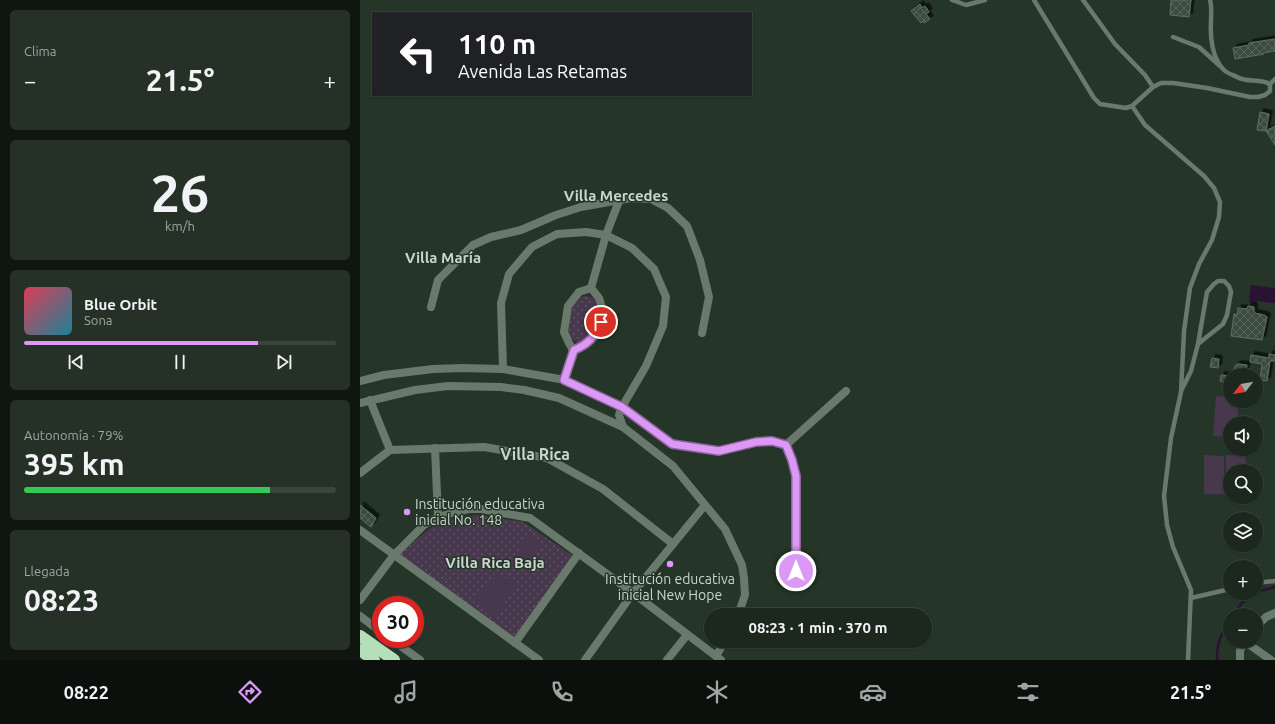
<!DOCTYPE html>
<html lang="es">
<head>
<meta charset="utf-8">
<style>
  body { margin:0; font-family:Ubuntu,sans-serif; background:#253027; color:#f1f3f6; height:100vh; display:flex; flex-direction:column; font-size:15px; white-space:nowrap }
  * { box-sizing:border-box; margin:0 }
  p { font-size:13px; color:#a0a6a4 }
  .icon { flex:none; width:22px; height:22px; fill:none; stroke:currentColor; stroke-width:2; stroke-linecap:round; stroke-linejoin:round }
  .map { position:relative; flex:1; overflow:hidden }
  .drawer { display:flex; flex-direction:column; gap:10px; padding:10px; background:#0f1610; width:360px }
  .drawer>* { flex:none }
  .hud { position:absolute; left:12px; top:12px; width:380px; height:84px; border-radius:0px; box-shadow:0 1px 3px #0004,0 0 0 1px #3a443c; background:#202124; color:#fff; overflow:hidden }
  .needle { width:26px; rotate:239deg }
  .tools { position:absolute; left:863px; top:368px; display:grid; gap:8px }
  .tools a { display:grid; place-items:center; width:40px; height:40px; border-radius:50%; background:#1c281e; box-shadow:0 1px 3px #0004,0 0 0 1px #3a443c; font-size:20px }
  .speed { position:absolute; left:12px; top:596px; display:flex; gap:8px; font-size:20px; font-weight:700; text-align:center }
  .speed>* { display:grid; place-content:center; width:52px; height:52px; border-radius:50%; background:#1c281e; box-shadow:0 1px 3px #0004,0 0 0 1px #3a443c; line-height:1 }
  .speed .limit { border:6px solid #d22; background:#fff; color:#111 }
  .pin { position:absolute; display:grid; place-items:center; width:34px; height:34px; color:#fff; margin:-17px; border:2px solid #fff; border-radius:50%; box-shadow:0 1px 4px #0007 }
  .me { position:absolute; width:44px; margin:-22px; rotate:0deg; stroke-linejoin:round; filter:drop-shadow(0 0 3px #0008) }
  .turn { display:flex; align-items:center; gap:14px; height:84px; padding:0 20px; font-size:18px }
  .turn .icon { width:52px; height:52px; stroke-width:2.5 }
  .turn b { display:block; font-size:28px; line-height:34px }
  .big { font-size:30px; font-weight:700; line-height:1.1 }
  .drawer .card { flex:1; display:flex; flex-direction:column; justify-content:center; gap:6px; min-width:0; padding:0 14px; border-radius:6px; background:#253027 }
  .drawer .dial { align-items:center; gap:0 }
  .dial b { font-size:52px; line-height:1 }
  .song { display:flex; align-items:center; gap:12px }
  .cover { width:48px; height:48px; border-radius:6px; background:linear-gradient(135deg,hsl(350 70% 55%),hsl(190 70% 35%)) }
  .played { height:4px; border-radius:2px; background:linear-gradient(90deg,#db99f5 75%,#3a443c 75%) }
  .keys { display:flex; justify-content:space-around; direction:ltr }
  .heat { display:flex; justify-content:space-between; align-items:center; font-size:22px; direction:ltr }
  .charge { height:6px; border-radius:3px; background:linear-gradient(90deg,#34c759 79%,#3a443c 0) }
  .trip { position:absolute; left:344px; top:608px; width:228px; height:40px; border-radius:20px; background:#1c281e; box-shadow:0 1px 3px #0004,0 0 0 1px #3a443c; font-weight:700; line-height:40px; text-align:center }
  .dock { display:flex; height:64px; justify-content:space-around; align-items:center; background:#0b100c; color:#a0a6a4 }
  .dock .icon { width:28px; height:28px }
  .dock .on { color:#db99f5 }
  .dock b { font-size:18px; color:#f1f3f6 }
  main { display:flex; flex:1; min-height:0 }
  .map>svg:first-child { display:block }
</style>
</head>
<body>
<main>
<section class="drawer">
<div class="card"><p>Clima</p>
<div class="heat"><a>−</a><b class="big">21.5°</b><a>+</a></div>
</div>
<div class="card dial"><b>26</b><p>km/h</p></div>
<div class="card">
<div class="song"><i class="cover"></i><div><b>Blue Orbit</b><p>Sona</p></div></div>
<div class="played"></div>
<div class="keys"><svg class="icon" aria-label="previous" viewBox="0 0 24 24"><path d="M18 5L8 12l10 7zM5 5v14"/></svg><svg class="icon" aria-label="pause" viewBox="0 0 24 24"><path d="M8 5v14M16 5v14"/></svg><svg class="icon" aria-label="next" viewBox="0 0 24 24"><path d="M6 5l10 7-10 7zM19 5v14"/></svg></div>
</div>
<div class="card"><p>Autonomía · 79%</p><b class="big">395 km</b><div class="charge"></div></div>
<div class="card"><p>Llegada</p><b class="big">08:23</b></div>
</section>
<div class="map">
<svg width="915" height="660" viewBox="0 0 915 660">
  <defs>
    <pattern id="grass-dots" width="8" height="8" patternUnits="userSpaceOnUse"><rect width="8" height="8" fill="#48384e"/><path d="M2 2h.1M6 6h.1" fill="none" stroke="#615466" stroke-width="1.8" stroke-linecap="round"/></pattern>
    <pattern id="building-cross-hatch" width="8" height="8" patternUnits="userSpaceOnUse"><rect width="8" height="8" fill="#3a4c3d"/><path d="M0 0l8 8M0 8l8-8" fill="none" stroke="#556558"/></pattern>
    <filter id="shadow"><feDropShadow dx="3.5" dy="-3.5" stdDeviation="0" flood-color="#0009"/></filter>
  </defs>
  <rect width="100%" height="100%" fill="#253628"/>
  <g fill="url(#grass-dots)">
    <path d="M225,296C241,297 241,313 237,325C236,327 235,332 234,334C230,338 223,342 218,343L209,337L208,330L210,310L220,297Z"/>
    <path d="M119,515L163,522L213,556L154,639L39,555C48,547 58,538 68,530C82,519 102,517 119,515Z"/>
  </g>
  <g fill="#48384e">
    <polygon points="856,396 870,397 870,401 879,401 877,423 870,423 870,437 853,436"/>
    <polygon points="844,455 864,456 864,494 844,494"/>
    <polygon points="866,455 886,456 885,471 870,471 870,495 865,494"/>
    <polygon points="169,536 182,546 164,571 151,561"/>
    <polygon points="136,571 157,586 135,616 114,602"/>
  </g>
  <polygon fill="#2a1232" points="891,285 915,288 915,303 897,301 897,304 889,302"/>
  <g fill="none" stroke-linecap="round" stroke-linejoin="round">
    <g stroke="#2a1232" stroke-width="2.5">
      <polyline points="896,592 915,587"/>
      <polyline points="873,615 885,599 892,593"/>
      <path d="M857,660C856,645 861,632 870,620"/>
    </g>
  </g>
  <g fill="url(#building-cross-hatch)" stroke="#5c6f5f" filter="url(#shadow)">
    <polygon points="811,0 831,0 829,17 810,15"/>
    <polygon points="560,4 562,8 565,6 569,12 566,14 570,19 564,23 563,21 561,23 551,11"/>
    <polygon points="915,39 915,51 903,53 904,54 875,59 873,48 889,45 889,43"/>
    <polygon points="900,112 909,114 906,131 897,130"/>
    <polygon points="915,126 915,145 906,131"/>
    <polygon points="888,306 894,307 894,313 904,315 907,317 902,340 871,336 874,314 877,315 878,308 887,309"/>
    <polygon points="909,354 915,355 915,361 910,361 907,381 900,380 902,364 890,362 891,355 909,358"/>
    <polygon points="852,358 859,359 858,368 850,367"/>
    <polygon points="878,364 887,365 885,373 883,375 873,375 875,366"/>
    <polygon points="861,375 870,376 868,383 860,381"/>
    <polygon points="0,505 16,518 11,527 0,518"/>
  </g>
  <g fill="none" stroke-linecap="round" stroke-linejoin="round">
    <g stroke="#697a6c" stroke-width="4.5">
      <polyline points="592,0 606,5 625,0"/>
      <path d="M674,0L734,98L740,104L766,108L772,106L793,87L801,83H813L847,88L890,97H898L905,95L910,91V84C899,78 887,83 877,77C873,75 866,73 863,69C852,57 850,37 851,22C851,14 852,7 850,0"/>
      <polyline points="723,0 755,44 785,75 793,87"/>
      <polyline points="813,37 839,47 860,66"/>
      <polyline points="910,84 915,79"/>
      <polyline points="772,106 785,125 844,176 854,188 860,202 859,217 852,240 839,264 830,288 824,331 821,392 811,438 804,496 807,525 813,547 831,590 828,660"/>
      <polyline points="821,391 831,371 838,344 847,292 854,284 858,281 864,281 869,286 871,292 867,315 863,324 838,344"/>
      <polyline points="896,583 915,581"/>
      <polyline points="831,598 870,589"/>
    </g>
    <g stroke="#697a6c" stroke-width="8">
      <polyline points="231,288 246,235 259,201"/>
      <polyline points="71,307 78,280 113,245 131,237 161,230 196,215 221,207 271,198 291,199 308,208 327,226 340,260 349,297 342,333"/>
      <polyline points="213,350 227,343 237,334 244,314 239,298 231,288"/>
      <polyline points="213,350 209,343 204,332 208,306 219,292 231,288"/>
      <polyline points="143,369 141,303 149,274 172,247 197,234 226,232 246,235 272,248 294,269 306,297 303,326 286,366 262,407 259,415 263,427"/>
      <polyline points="205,380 213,350"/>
      <polyline points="0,381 24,375 73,369 102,368 143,369 205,380 262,407 312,444 359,451 396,442 412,441 426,445"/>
      <polyline points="10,400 30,450"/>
      <polyline points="0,403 55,390 88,386 141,387 164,390 199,398 263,427 313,466 365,529 382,565 384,578 385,595 378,615"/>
      <polyline points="426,445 432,460 436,476 436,587"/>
      <polyline points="426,445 486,391"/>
      <polyline points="75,448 78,517"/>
      <polyline points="0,473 30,450 124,447 187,458 243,489 313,544"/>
      <polyline points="0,530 179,660"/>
      <polyline points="0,600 34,555 64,525 78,517 96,512 109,509 121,509 170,518 273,593 361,660"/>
      <polyline points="0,616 21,632"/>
      <polyline points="896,627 906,617 915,613"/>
      <polyline points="31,639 60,660"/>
      <polyline points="884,641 911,660"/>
      <polyline points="155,643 219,553"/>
      <polyline points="356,656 365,641"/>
      <polyline points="225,660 273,593 345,505"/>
      <polyline points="307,660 327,635"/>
      <polyline points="880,660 880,651 884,641"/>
    </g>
    <g stroke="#b5dfbb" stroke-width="12">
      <polyline points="0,636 34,660"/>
      <polyline points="0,650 14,660"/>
    </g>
  </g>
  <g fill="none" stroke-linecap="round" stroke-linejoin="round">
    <g stroke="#8e639f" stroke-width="10">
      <path id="route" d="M241,322C235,336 229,344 214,350L204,380L262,407L312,444L359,451L396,442L412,441L426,445L432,460L436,476V571"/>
    </g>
    <use href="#route" stroke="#db99f5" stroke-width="7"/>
  </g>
  <g fill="#db99f5" stroke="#253628" stroke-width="1.5">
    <circle cx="47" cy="512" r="4"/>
    <circle cx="310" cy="564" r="4"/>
  </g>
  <g text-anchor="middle" stroke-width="3" stroke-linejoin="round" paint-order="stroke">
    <g font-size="14" fill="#cad5cc" stroke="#253628" text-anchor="start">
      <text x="55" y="509">Institución educativa<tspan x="55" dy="16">inicial No. 148</tspan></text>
      <text x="310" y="584" text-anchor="middle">Institución educativa<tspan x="310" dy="16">inicial New Hope</tspan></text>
    </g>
    <g font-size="15" font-weight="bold" fill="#cad5cc" stroke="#253628">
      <text x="256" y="201">Villa Mercedes</text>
      <text x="83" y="263">Villa María</text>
      <text x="135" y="568">Villa Rica Baja</text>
    </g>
    <g font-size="16" font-weight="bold" fill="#cad5cc" stroke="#253628">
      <text x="175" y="460">Villa Rica</text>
    </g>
  </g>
</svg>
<div class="tools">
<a><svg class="needle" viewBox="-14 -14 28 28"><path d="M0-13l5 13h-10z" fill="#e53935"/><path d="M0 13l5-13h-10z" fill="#a0a6a4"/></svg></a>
<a><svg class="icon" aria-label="sound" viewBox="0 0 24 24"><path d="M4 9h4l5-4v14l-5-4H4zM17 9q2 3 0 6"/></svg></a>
<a><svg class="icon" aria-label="search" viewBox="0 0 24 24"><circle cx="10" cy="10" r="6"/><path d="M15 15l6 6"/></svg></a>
<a><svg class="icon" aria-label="layers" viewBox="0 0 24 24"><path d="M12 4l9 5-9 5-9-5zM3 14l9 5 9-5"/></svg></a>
<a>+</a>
<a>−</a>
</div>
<div class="speed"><div class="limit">30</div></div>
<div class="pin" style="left:241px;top:322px;background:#d93025"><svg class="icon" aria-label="arrive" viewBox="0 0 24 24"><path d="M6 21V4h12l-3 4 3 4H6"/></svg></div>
<svg class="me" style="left:436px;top:571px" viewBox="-20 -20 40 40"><circle r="17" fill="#db99f5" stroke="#fff" stroke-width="3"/><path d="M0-11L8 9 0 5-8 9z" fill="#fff"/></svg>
<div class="trip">08:23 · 1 min · 370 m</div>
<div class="hud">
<div class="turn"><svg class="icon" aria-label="left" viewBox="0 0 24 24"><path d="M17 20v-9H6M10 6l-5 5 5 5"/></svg><div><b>110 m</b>Avenida Las Retamas</div></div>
</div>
</div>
</main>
<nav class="dock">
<b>08:22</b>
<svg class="icon on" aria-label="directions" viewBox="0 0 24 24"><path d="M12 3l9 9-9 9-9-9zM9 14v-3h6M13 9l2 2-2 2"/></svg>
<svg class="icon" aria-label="music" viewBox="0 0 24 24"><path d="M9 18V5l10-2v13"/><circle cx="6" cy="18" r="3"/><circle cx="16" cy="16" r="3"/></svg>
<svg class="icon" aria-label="phone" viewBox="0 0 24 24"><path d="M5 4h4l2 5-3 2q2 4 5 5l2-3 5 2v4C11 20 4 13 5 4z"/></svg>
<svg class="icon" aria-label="climate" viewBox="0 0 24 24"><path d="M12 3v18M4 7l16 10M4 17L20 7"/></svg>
<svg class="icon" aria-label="car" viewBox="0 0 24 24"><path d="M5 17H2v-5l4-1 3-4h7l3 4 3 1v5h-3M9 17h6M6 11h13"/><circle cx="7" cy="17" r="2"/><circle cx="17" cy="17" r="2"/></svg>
<svg class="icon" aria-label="filters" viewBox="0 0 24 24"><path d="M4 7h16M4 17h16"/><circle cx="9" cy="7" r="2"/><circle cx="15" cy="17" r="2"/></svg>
<b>21.5°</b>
</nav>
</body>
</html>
